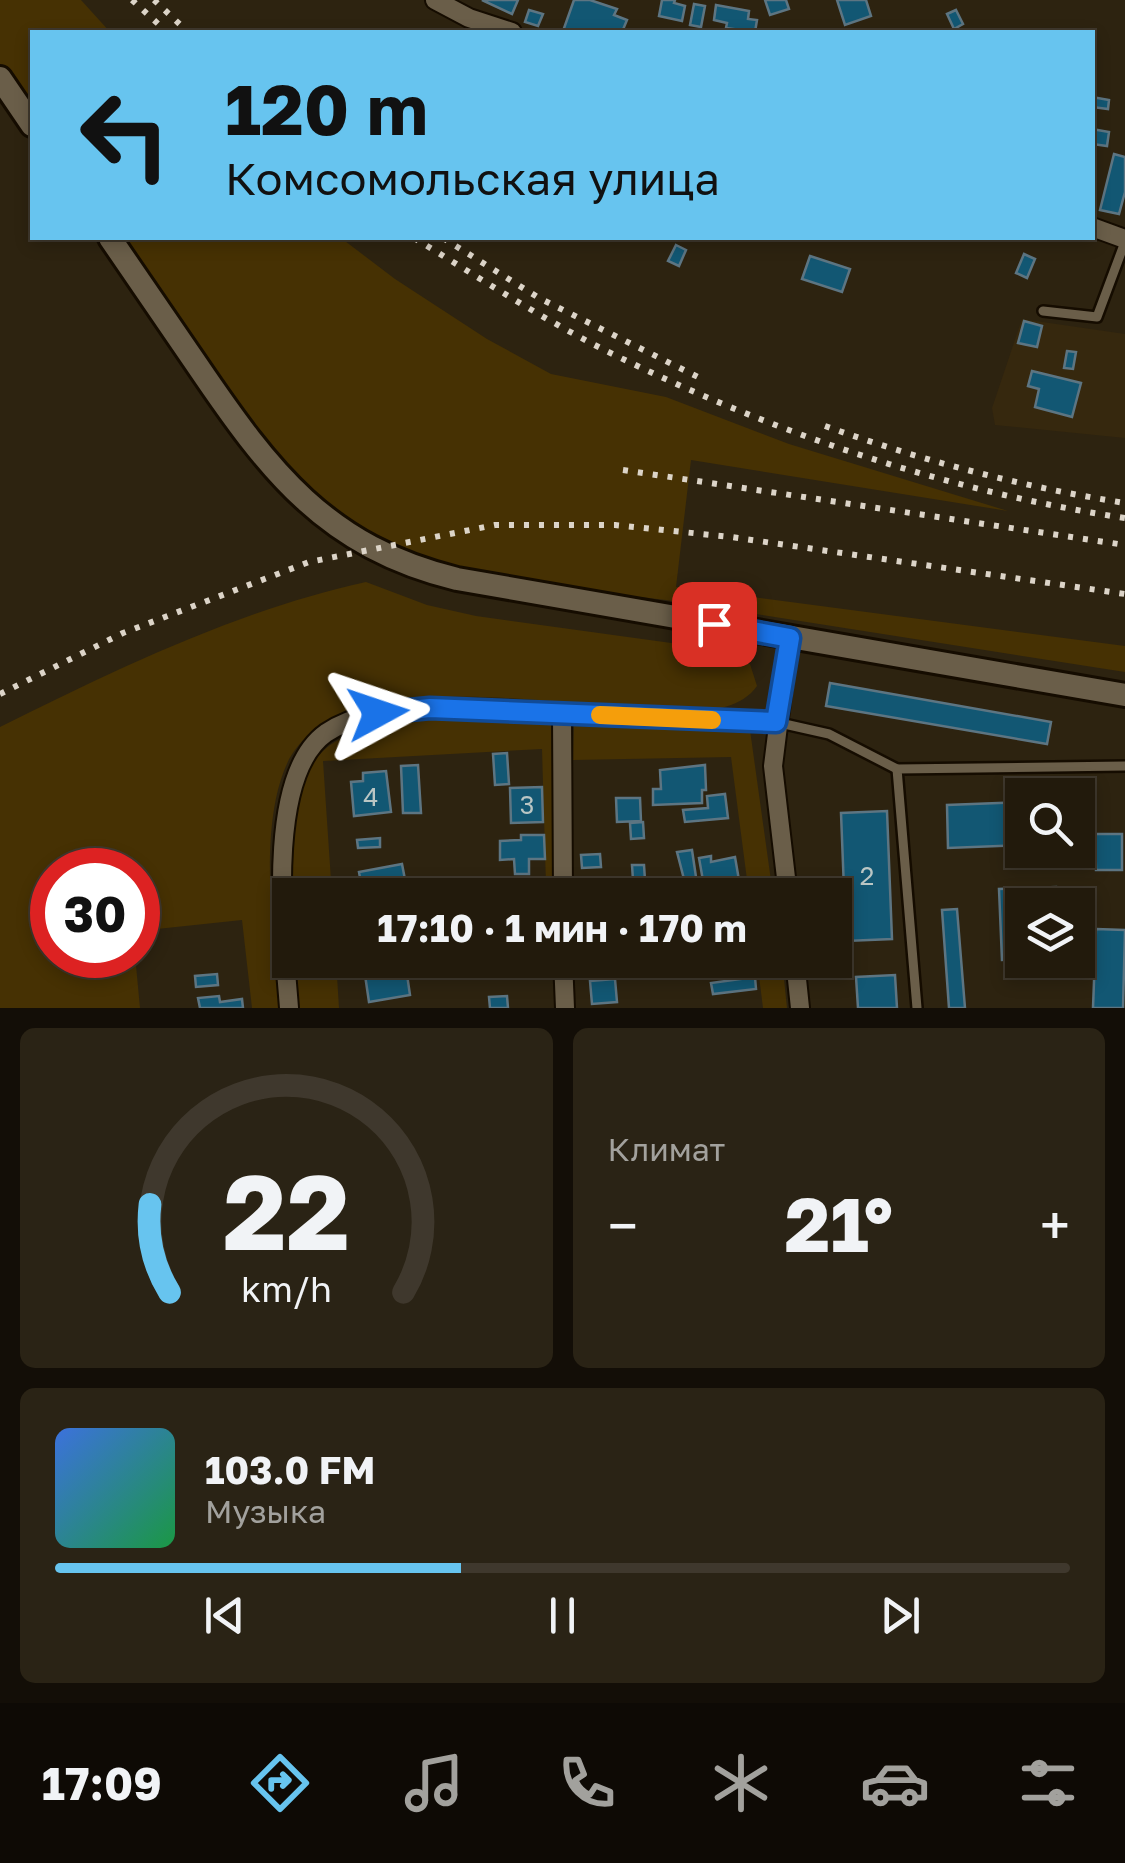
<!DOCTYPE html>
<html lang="ru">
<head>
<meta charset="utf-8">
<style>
  body { margin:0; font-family:"Golos Text",sans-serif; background:#2a2315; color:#f1f3f6; height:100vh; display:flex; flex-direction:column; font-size:38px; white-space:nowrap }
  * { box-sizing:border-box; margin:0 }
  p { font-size:32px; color:#a2a19d }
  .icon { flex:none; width:55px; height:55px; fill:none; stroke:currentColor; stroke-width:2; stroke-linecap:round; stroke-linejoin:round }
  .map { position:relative; height:1008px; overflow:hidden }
  .panel { display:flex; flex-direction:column; gap:20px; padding:20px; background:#130e07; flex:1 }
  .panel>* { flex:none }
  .top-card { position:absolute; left:30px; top:30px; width:1065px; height:210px; border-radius:0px; box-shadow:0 5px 15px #0003,0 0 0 2px #3f382d; background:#67c4ef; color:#111; overflow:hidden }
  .fabs { position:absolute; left:1005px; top:778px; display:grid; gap:20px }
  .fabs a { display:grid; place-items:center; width:90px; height:90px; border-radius:0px; background:#221a0c; box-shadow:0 5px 15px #0003,0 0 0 2px #3f382d; font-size:50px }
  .speed { position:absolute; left:30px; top:848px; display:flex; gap:20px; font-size:50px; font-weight:700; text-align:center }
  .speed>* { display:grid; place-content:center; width:130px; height:130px; border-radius:50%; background:#221a0c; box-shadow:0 5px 15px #0003,0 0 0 2px #3f382d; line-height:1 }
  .speed .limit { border:15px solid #d22; background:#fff; color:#111 }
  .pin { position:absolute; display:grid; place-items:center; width:85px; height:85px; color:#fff; margin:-42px; border-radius:20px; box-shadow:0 5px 15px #0006 }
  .me { position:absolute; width:110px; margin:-55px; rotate:85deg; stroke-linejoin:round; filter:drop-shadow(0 0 8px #0008) }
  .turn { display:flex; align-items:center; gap:35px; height:210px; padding:0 30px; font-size:45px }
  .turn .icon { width:130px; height:130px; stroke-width:2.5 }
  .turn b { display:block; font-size:70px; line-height:85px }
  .big { font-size:75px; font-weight:700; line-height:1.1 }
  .panel .widget { flex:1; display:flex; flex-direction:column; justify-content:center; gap:15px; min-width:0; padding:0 35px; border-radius:15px; background:#2a2315 }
  .panel .dial { align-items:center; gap:0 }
  .dial svg { height:260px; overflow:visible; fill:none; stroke:#3f382d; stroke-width:7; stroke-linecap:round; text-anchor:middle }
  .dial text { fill:#f1f3f6; stroke:none }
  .song { display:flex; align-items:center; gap:30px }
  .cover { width:120px; height:120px; border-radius:15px; background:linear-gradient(135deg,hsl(220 70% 55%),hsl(140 70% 35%)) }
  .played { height:10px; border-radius:5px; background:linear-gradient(90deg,#67c4ef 40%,#3f382d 40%) }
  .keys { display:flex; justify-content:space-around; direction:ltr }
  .heat { display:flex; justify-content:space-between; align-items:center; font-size:55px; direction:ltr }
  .panel .tiles { flex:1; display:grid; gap:20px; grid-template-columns:1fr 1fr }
  .widget:last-child { grid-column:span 2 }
  .trip { position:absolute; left:272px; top:878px; width:580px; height:100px; border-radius:0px; background:#221a0c; box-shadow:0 5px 15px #0003,0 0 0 2px #3f382d; font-weight:700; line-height:100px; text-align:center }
  .dock { display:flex; height:160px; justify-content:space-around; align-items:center; background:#0e0a05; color:#a2a19d }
  .dock .icon { width:70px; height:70px }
  .dock .on { color:#67c4ef }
  .dock b { font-size:45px; color:#f1f3f6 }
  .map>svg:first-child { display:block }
</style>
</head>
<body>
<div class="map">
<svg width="1125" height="1008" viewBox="0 0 1125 1008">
  <rect width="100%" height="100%" fill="#2d2310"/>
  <polygon fill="#36280e" points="1022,319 1125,334 1125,438 995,425 992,408"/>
  <g fill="#463103">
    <polygon points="0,0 81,0 110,32 32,32 32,120 0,70"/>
    <polygon points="113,238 341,238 395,279 487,339 551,374 666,397 789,444 1008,511 691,460 676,587 1125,646 1125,672 666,600 442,574 363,541 265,454"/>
    <path d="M366,582L427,605L476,616L722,650L750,664L757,686C737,714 697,711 666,710C571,709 333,657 286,766C258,830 274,939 279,1008H252L242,920L138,931V870H52V955H135L140,1008H0V727C117,669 238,610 366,582Z"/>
    <path d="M438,718L554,724L555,887L546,885L542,749L323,761L332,895H290C292,767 300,728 438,718Z"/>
    <polygon points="574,726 750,730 773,895 749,895 731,757 573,760"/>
    <polygon points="294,960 336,960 339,1008 298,1008"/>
    <polygon points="757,960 782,960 787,1008 763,1008"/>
  </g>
  <g fill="#125773" stroke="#5d7582" stroke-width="2.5">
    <polygon points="482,0 518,0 512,14"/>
    <polygon points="574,0 590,0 617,9 614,15 627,20 622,32 563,31"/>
    <polygon points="662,0 675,0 674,3 685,6 682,21 659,16"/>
    <polygon points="765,0 786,0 789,9 770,15"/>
    <polygon points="837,0 866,0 871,16 845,25"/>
    <polygon points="694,4 705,6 701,27 690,25"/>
    <polygon points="716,5 749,11 748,19 757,20 755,32 726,28 727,23 714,20"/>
    <polygon points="529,10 543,14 538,26 525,22"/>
    <polygon points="956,10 963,24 954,29 947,14"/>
    <polygon points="1092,97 1109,100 1108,109 1092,107"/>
    <polygon points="1092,129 1109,132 1107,146 1092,144"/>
    <polygon points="1114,154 1125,157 1125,192 1119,214 1100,210"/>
    <polygon points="676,245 686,250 679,266 668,261"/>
    <polygon points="1024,254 1035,259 1027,278 1016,273"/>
    <polygon points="810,256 850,269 842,292 802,279"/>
    <polygon points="1024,321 1042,326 1037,347 1018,343"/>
    <polygon points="1067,351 1076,352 1073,369 1064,368"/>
    <polygon points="1032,371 1081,383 1072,417 1035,407 1039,389 1028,386"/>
    <polygon points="830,683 1051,722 1047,744 826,706"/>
    <polygon points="507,753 509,784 495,785 493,754"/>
    <polygon points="418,765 421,813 403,813 401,766"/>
    <polygon points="705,765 706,790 702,790 702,803 653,805 653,789 661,789 660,770"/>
    <polygon points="386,771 391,812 354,816 351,782 363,781 363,773"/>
    <polygon points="542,787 543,822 511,823 510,788"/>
    <polygon points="1094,791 1095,807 1078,808 1077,792"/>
    <polygon points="725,794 728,818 685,822 683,810 708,808 707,796"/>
    <polygon points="616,798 640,798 641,821 617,822"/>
    <polygon points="1022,802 1022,845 948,848 947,805"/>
    <polygon points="887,811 892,939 846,941 841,813"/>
    <polygon points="643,822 644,838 631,839 630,823"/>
    <polygon points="1095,834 1122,834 1122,870 1096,870"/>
    <polygon points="521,835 544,835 545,859 529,859 529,874 515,874 514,859 500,860 500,841 521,840"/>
    <polygon points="380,838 380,847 358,848 357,840"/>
    <polygon points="692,850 696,877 684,879 677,852"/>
    <polygon points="600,854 601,867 582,868 581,855"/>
    <polygon points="711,856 711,862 735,857 740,886 705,892 699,858"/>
    <polygon points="402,864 408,895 381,895 381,891 363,895 359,872"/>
    <polygon points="632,865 644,865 646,895 634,895"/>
    <polygon points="624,882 626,895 585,895 584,886"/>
    <polygon points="1056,887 1057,905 1022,905 1022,959 1002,960 999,889"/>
    <polygon points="957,909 965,1008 949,1008 942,910"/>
    <polygon points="1096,929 1125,930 1123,1008 1093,1008"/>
    <polygon points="717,960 750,960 750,963 718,967"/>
    <polygon points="405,961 410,995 369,1002 365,975 390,971 389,963"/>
    <polygon points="217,974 218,985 196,987 195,976"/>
    <polygon points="895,975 897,1008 858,1008 856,977"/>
    <polygon points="755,977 756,989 713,994 711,983"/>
    <polygon points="615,979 617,1002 592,1004 590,981"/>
    <polygon points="219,996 220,1002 242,999 243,1008 200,1008 198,998"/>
    <polygon points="507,996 508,1008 490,1008 489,997"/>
  </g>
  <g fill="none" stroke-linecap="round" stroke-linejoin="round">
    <g stroke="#150c00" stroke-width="14">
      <g id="service">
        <polyline points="1043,311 1097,317 1125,242"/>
        <polyline points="780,723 829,734 897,769"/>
        <polyline points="917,1008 897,769 1125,766"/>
      </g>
    </g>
    <g stroke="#150c00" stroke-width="22">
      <g id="minor">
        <polyline points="435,0 469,18 512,32"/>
        <polyline points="1092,227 1125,239"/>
        <polyline points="562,714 563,895"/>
        <polyline points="788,895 773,766 789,638"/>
        <polyline points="563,960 565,1008"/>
        <polyline points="795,960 800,1008"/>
        <path d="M289,1008C284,941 264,777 326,733C356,713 395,709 430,708L776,722"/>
      </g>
    </g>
    <g stroke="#150c00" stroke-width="28">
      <g id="tertiary">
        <polyline points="0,78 32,125"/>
        <path d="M110,238C139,280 168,322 197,365C269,471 326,547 457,579L1125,695"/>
      </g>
    </g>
    <use href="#service" stroke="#6a5e49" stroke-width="9"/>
    <use href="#minor" stroke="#6a5e49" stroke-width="18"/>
    <use href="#tertiary" stroke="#6a5e49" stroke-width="22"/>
    <g stroke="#dcd4c8" stroke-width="6" stroke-dasharray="5 10" stroke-linecap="butt">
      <polyline points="132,0 167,32"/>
      <polyline points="154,0 188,32"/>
      <path d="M414,238C483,280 551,325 625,360C782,436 952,492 1125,518"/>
      <polyline points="443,238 539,298 704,380"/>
      <path d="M825,426C923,461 1023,487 1125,503"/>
      <polyline points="623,470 1125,545"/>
      <polyline points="0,694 123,633 309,562 495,525 615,525 731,537 1125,594"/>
    </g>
  </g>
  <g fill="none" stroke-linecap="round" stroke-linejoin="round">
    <g stroke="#114b97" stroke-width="25">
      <polyline id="route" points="378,713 430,708 776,722 790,638 714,624"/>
    </g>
    <use href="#route" stroke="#1a73e8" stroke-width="18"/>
    <polyline stroke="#f59e0b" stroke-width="18" points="600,715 712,720"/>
  </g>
  <g text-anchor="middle" stroke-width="10" stroke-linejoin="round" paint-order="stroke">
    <g font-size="25" fill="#bac6c4">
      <text x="371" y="806">4</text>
      <text x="527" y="814">3</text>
      <text x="867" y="885">2</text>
    </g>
  </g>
</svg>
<div class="fabs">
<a><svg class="icon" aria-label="search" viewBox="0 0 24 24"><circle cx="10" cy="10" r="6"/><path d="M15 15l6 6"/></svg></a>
<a><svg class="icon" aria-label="layers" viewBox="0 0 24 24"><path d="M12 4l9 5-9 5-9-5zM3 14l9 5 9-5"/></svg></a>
</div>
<div class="speed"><div class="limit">30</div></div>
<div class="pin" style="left:714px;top:624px;background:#d93025"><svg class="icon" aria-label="arrive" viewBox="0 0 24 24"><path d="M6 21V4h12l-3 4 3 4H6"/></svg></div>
<svg class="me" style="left:378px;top:713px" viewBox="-20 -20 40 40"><path d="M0-17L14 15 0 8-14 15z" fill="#1a73e8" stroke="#fff" stroke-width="4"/></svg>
<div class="trip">17:10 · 1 мин · 170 m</div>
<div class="top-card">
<div class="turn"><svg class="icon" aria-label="left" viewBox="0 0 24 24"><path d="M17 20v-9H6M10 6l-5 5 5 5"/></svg><div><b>120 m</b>Комсомольская улица</div></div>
</div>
</div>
<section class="panel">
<div class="tiles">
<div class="widget dial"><svg viewBox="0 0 100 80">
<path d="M14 69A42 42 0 1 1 86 69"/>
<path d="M14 69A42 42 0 0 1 8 42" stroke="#67c4ef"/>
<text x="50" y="56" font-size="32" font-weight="700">22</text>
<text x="50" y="72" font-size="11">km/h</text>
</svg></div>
<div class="widget"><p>Климат</p>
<div class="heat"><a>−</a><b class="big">21°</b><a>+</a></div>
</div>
<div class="widget">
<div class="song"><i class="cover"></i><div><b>103.0 FM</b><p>Музыка</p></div></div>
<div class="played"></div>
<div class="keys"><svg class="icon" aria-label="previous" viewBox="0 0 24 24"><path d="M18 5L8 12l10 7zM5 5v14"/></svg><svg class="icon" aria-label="pause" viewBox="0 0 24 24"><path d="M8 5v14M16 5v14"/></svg><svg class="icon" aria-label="next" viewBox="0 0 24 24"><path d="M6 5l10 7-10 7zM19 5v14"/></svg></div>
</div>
</div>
</section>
<nav class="dock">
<b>17:09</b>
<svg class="icon on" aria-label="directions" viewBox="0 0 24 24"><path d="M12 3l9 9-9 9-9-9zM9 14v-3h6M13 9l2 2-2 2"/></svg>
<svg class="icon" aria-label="music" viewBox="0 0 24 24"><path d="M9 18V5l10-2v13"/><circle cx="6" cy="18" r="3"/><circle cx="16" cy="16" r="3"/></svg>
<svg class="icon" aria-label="phone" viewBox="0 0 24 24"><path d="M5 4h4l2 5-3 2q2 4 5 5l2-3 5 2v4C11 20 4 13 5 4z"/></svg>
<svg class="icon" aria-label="climate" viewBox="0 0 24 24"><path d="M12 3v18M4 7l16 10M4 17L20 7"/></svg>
<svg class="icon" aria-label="car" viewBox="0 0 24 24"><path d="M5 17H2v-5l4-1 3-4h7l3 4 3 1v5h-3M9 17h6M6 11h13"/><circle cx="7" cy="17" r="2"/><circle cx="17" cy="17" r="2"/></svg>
<svg class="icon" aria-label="filters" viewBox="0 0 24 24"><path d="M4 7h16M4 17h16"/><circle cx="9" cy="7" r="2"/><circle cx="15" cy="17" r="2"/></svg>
</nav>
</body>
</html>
